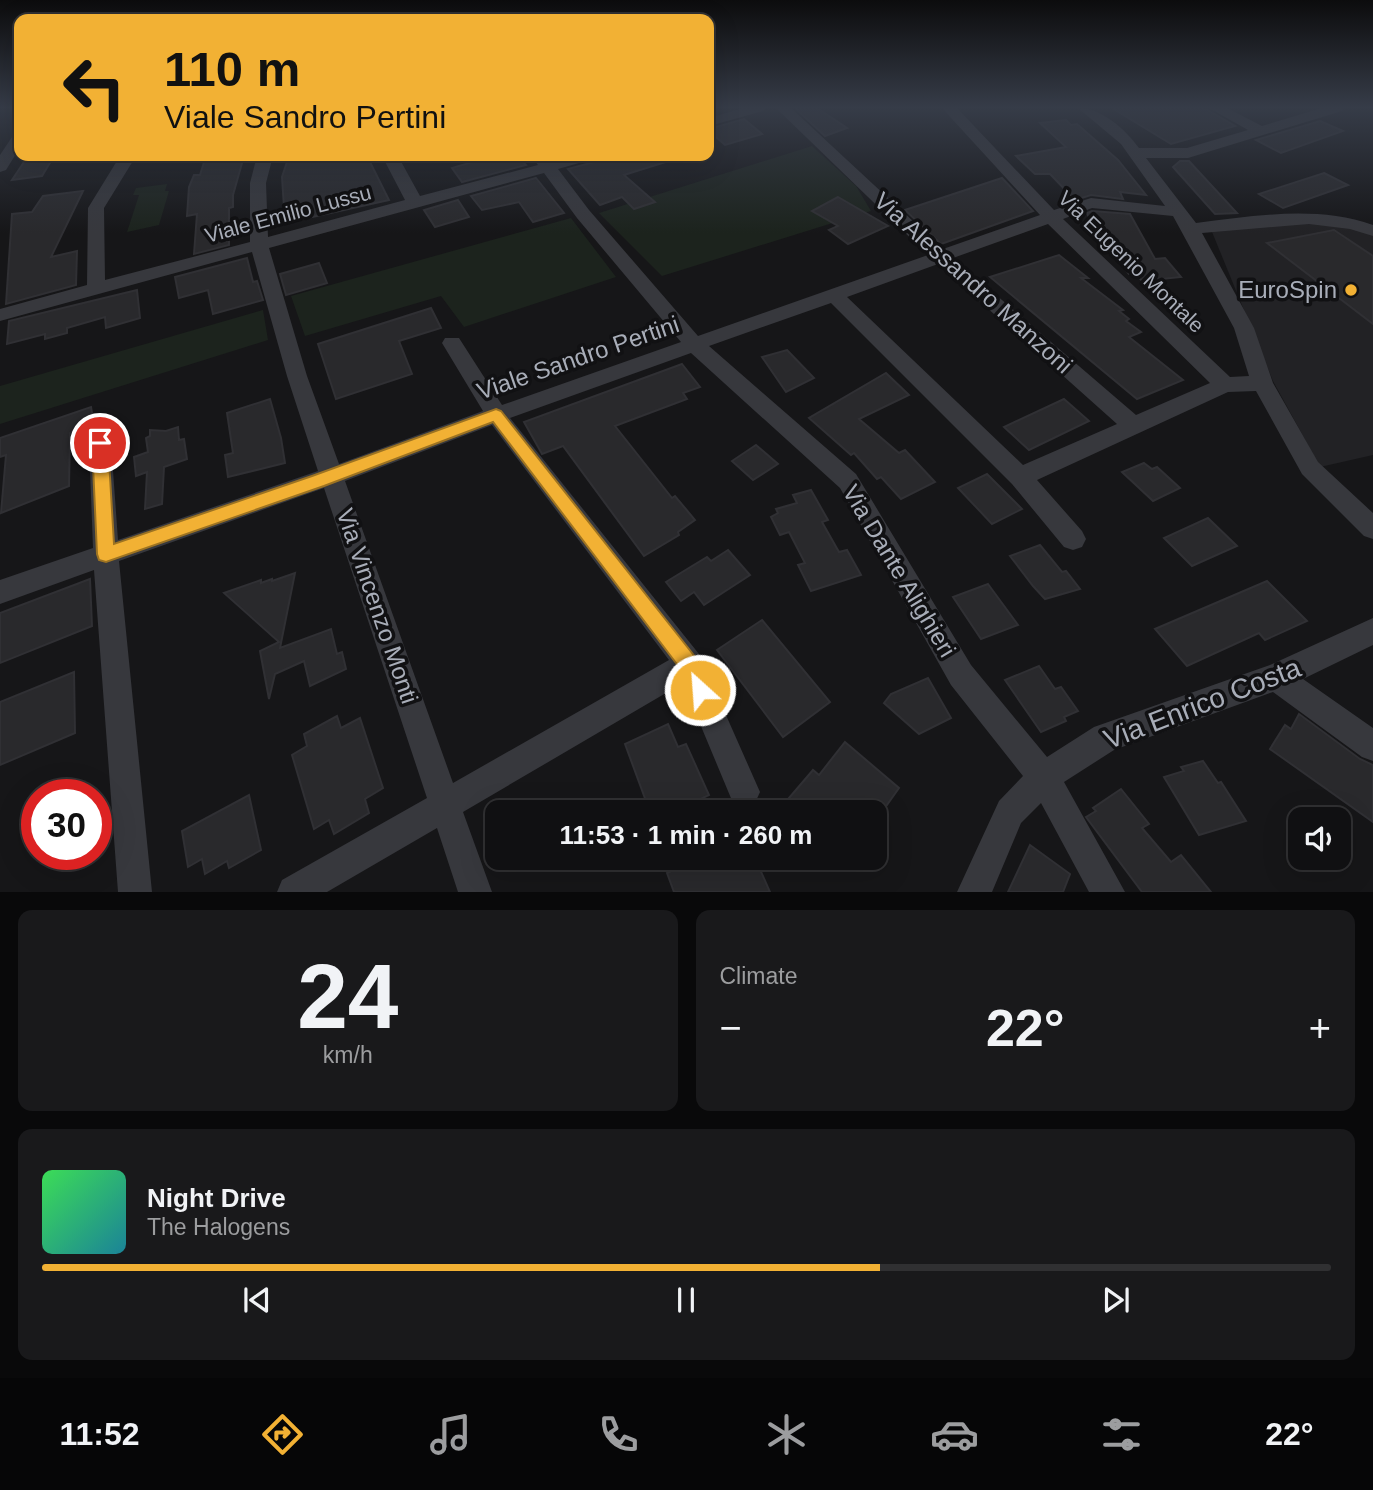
<!DOCTYPE html>
<html lang="en">
<head>
<meta charset="utf-8">
<style>
  body { margin:0; font-family:Helvetica,sans-serif; background:#19191b; color:#f1f3f6; height:100vh; display:flex; flex-direction:column; font-size:26px; white-space:nowrap }
  * { box-sizing:border-box; margin:0 }
  p { font-size:23px; color:#9c9d9f }
  .icon { flex:none; width:38px; height:38px; fill:none; stroke:currentColor; stroke-width:2; stroke-linecap:round; stroke-linejoin:round }
  .map { position:relative; height:892px; overflow:hidden }
  .side { display:flex; flex-direction:column; gap:18px; padding:18px; background:#09090a; flex:1 }
  .side>* { flex:none }
  .guide { position:absolute; left:14px; top:14px; width:700px; height:147px; border-radius:14px; box-shadow:0 7px 28px #0002,0 0 0 2px #303032; background:#f2b134; color:#111; overflow:hidden }
  .buttons { position:absolute; left:1288px; top:807px; display:grid; gap:14px }
  .buttons a { display:grid; place-items:center; width:63px; height:63px; border-radius:14px; background:#101012; box-shadow:0 7px 28px #0002,0 0 0 2px #303032; font-size:35px }
  .speed { position:absolute; left:21px; top:779px; display:flex; gap:14px; font-size:35px; font-weight:700; text-align:center }
  .speed>* { display:grid; place-content:center; width:91px; height:91px; border-radius:50%; background:#101012; box-shadow:0 7px 28px #0002,0 0 0 2px #303032; line-height:1 }
  .speed .limit { border:10px solid #d22; background:#fff; color:#111 }
  .pin { position:absolute; display:grid; place-items:center; width:60px; height:60px; color:#fff; margin:-30px; border:4px solid #fff; border-radius:50%; box-shadow:0 2px 7px #0007 }
  .me { position:absolute; width:77px; margin:-38px; rotate:334deg; stroke-linejoin:round; filter:drop-shadow(0 0 5px #0008) }
  .turn { display:flex; align-items:center; gap:24px; height:147px; padding:0 35px; font-size:32px }
  .turn .icon { width:91px; height:91px; stroke-width:2.5 }
  .turn b { display:block; font-size:49px; line-height:60px }
  .big { font-size:52px; font-weight:800; line-height:1.1 }
  .side .card { flex:1; display:flex; flex-direction:column; justify-content:center; gap:10px; min-width:0; padding:0 24px; border-radius:14px; background:#19191b }
  .side .dial { align-items:center; gap:0 }
  .dial b { font-size:91px; line-height:1 }
  .song { display:flex; align-items:center; gap:21px }
  .cover { width:84px; height:84px; border-radius:10px; background:linear-gradient(135deg,hsl(130 70% 55%),hsl(190 70% 35%)) }
  .played { height:7px; border-radius:4px; background:linear-gradient(90deg,#f2b134 65%,#303032 65%) }
  .keys { display:flex; justify-content:space-around; direction:ltr }
  .heat { display:flex; justify-content:space-between; align-items:center; font-size:38px; direction:ltr }
  .side .tiles { flex:1; display:grid; gap:18px; grid-template-columns:1fr 1fr }
  .card:last-child { grid-column:span 2 }
  .trip { position:absolute; left:485px; top:800px; width:402px; height:70px; border-radius:14px; background:#101012; box-shadow:0 7px 28px #0002,0 0 0 2px #303032; font-weight:800; line-height:70px; text-align:center }
  .dock { display:flex; height:112px; justify-content:space-around; align-items:center; background:#060607; color:#9c9d9f }
  .dock .icon { width:49px; height:49px }
  .dock .current { color:#f2b134 }
  .dock b { font-size:32px; color:#f1f3f6 }
  .map>svg:first-child { display:block }
</style>
</head>
<body>
<div class="map">
<svg width="1373" height="892" viewBox="0 0 1373 892">
  <rect width="100%" height="100%" fill="#161618"/>
  <polygon fill="#222225" points="1323,220 1373,231 1373,455 1320,467 1273,381 1210,227"/>
  <g fill="#1c231d">
    <polygon points="812,146 856,186 871,211 662,276 599,213"/>
    <polygon points="167,184 165,191 169,191 159,225 127,232 139,195 133,195 136,188"/>
    <polygon points="571,218 616,277 464,327 441,296 305,336 291,296"/>
    <polygon points="263,310 268,340 0,424 0,386"/>
  </g>
  <g fill="#29292c" stroke="#303034" stroke-width="2">
    <polygon points="795,108 817,108 847,128 825,136"/>
    <polygon points="1112,108 1204,108 1235,126 1171,144"/>
    <polygon points="744,119 762,134 725,145 709,131 709,129"/>
    <polygon points="1066,120 1071,125 1077,124 1118,160 1146,195 1120,192 1123,199 1091,195 1075,200 1050,174 1035,174 1016,156 1066,147 1040,123"/>
    <polygon points="1320,121 1343,131 1281,153 1256,140"/>
    <polygon points="28,156 54,156 42,176 12,180"/>
    <polygon points="206,156 244,156 233,195 233,207 229,208 229,245 194,254 197,214 187,216 189,187 194,175 200,175"/>
    <polygon points="289,156 367,156 389,200 285,223 282,177"/>
    <polygon points="481,156 518,156 526,165 462,182 452,168 483,159"/>
    <polygon points="599,156 672,156 672,160 624,175 655,202 634,209 622,197 600,205 568,169 594,162"/>
    <polygon points="1180,161 1189,161 1237,213 1215,214 1173,167"/>
    <polygon points="1324,173 1348,185 1283,208 1259,194"/>
    <polygon points="536,178 564,213 533,222 519,202 482,210 471,196"/>
    <polygon points="1002,178 1033,211 941,244 905,210"/>
    <polygon points="83,191 51,257 77,251 76,285 6,304 12,214 32,212 43,196"/>
    <polygon points="838,197 888,226 848,244 829,230 838,226 812,211"/>
    <polygon points="458,200 469,217 435,227 424,210"/>
    <polygon points="1092,211 1130,214 1155,259 1165,258 1181,277 1142,281 1136,274 1129,274 1122,265 1106,229 1093,228 1087,213"/>
    <polygon points="1334,230 1373,256 1373,324 1267,243"/>
    <polygon points="1059,255 1088,278 1081,278 1123,310 1119,311 1129,319 1126,321 1141,332 1129,337 1183,380 1137,399 990,277"/>
    <polygon points="247,258 253,282 257,281 263,300 213,314 208,290 179,298 175,277"/>
    <polygon points="319,263 327,283 286,295 280,274"/>
    <polygon points="137,290 140,318 106,328 105,317 67,328 67,333 45,339 45,334 7,344 9,321"/>
    <polygon points="431,308 441,328 399,341 412,374 336,399 318,344"/>
    <polygon points="787,350 814,378 786,392 762,357"/>
    <polygon points="682,364 700,387 683,393 687,399 615,426 672,498 675,496 695,520 678,532 679,535 644,556 563,446 542,454 524,422"/>
    <polygon points="886,373 909,395 859,419 899,453 905,450 935,482 901,499 881,477 877,479 854,453 851,455 809,418"/>
    <polygon points="270,399 281,438 285,463 228,477 225,455 233,453 227,413"/>
    <polygon points="1064,399 1089,421 1029,450 1004,427"/>
    <polygon points="91,407 94,425 70,433 69,486 1,513 6,455 0,457 0,438"/>
    <polygon points="178,427 179,440 184,439 187,459 164,467 162,504 145,509 147,472 136,476 134,457 148,452 146,438 150,436 150,430 166,431"/>
    <polygon points="756,445 778,464 753,480 732,461"/>
    <polygon points="1144,463 1152,469 1157,467 1180,488 1153,501 1122,472"/>
    <polygon points="987,474 1022,509 992,524 958,488"/>
    <polygon points="811,490 828,520 822,522 839,552 847,550 861,575 811,591 798,565 805,563 789,532 780,535 771,517 778,513 776,509 797,503 793,495"/>
    <polygon points="1208,518 1237,546 1192,566 1164,538"/>
    <polygon points="1040,545 1062,572 1066,571 1080,589 1045,599 1033,586 1010,556"/>
    <polygon points="728,550 750,575 704,605 694,592 681,601 666,582 707,557 711,561"/>
    <polygon points="295,573 280,648 331,629 337,654 342,652 346,669 310,686 304,661 275,674 269,699 260,651 279,642 224,593 261,580 261,583 272,579 272,581"/>
    <polygon points="90,579 92,626 0,663 0,613"/>
    <polygon points="1267,581 1307,621 1265,640 1259,633 1187,666 1155,629"/>
    <polygon points="988,584 1018,625 981,639 953,597"/>
    <polygon points="762,620 830,702 783,737 717,650"/>
    <polygon points="1039,666 1055,689 1061,687 1078,711 1064,717 1066,721 1041,732 1005,680"/>
    <polygon points="74,672 75,733 0,765 0,702"/>
    <polygon points="928,678 951,718 919,734 884,703 891,694"/>
    <polygon points="1299,714 1360,759 1373,765 1373,822 1270,749 1285,725 1291,729"/>
    <polygon points="337,716 341,728 360,718 383,788 365,799 369,813 334,834 329,820 314,829 292,755 307,746 304,734"/>
    <polygon points="668,724 678,747 686,744 709,795 673,812 650,812 625,744"/>
    <polygon points="845,742 899,788 882,812 784,812 792,801 789,798 813,770 819,775"/>
    <polygon points="1203,761 1218,783 1221,782 1246,821 1199,835 1164,777 1184,771 1181,767"/>
    <polygon points="1121,789 1149,824 1142,828 1171,862 1181,855 1211,892 1142,892 1086,817 1096,811 1093,808"/>
    <polygon points="249,795 261,850 229,868 227,861 205,874 202,859 188,867 182,831"/>
    <polygon points="1030,845 1070,874 1063,892 1008,892"/>
    <polygon points="698,858 755,858 770,892 674,892 667,873"/>
  </g>
  <g fill="none" stroke-linecap="round" stroke-linejoin="round">
    <g fill="#37383d" fill-rule="evenodd">
      <polygon points="743,108 765,108 763,111 709,126 709,118"/>
      <path d="M776,108H791L943,249L1040,215L942,108H957L1054,210L1091,198L1165,206L1121,144L1078,108C1102,108 1125,129 1139,148H1187L1248,130L1209,108H1227L1262,126L1322,108H1344L1342,111L1188,158H1146L1196,223C1254,216 1316,205 1373,225V236L1350,229L1309,224L1202,233L1254,328L1273,383L1318,462L1373,513V539L1364,536L1302,474L1256,391L1228,392L1037,480L1082,531L1086,539L1082,547L1073,550L1064,547L1012,484L831,303L709,346L856,474L971,665L1047,757L1094,727L1270,665L1373,618V645L1303,679L1373,728V761L1362,757L1273,692L1114,750L1064,782L1125,892H1089L1041,803L1021,823L992,892H957L999,801L1023,776L951,685L840,488L691,353L510,418L699,654L760,792L755,803L744,808L733,803L683,683L463,812L492,892H458L437,828L327,892H277L282,880L427,798L324,488L119,561L152,892H118L94,570L0,604V580L93,548L89,443L92,437L100,434L108,437L111,443L118,540L318,471L287,376L252,252L0,321V309L87,285L88,208L120,156H136L104,208L105,280L250,242V183L257,156H273L266,183L268,237L405,200L382,156H398L420,196L538,165L532,156H548L552,161L571,156H596L593,159L558,169L589,210L698,336L928,255ZM544,173L577,218L681,342L502,405L459,338H445L442,343L483,411L339,464L307,376L269,248ZM1092,208L1173,216L1234,328L1249,376L1230,377L1063,219ZM1048,224L1210,383L1136,415L953,258ZM938,264L1117,424L1023,465L847,297ZM492,425L669,660L453,783L345,481Z"/>
      <polygon points="19,133 19,149 6,170 0,172 0,155 14,134"/>
    </g>
  </g>
  <linearGradient id="sky" x2="0" y2="1"><stop stop-color="#0c0c0d"/><stop offset="0.46" stop-color="#363c48"/><stop offset="1" stop-color="#363c48" stop-opacity="0"/></linearGradient>
  <rect width="1373" height="233" fill="url(#sky)"/>
  <polygon fill="#f2b134" stroke="#9d7322" stroke-width="2" points="496,409 501,411 696,658 710,690 707,697 700,700 693,697 682,671 493,422 324,486 106,562 99,560 97,554 92,443 94,438 106,438 108,443 114,544 312,476"/>
  <circle fill="#f2b134" stroke="#111113" stroke-width="2.5" cx="1351" cy="290" r="7"/>
  <g text-anchor="middle" stroke-width="7" stroke-linejoin="round" paint-order="stroke">
    <g font-size="21" fill="#a8adb8" stroke="#111113">
      <text transform="translate(288 214) rotate(-15)" y="7">Viale Emilio Lussu</text>
      <text transform="translate(1131 262) rotate(44)" y="7">Via Eugenio Montale</text>
    </g>
    <g font-size="24" fill="#a8adb8" stroke="#111113">
      <text transform="translate(973 283) rotate(42)" y="8">Via Alessandro Manzoni</text>
      <text transform="translate(578 358) rotate(-19)" y="8">Viale Sandro Pertini</text>
      <text transform="translate(899 571) rotate(59)" y="8">Via Dante Alighieri</text>
      <text transform="translate(377 606) rotate(71)" y="8">Via Vincenzo Monti</text>
    </g>
    <g font-size="24" fill="#a8adb8" stroke="#111113" text-anchor="end">
      <text x="1337" y="298">EuroSpin</text>
    </g>
    <g font-size="28" fill="#a8adb8" stroke="#111113">
      <text transform="translate(1202 703) rotate(-21)" y="10">Via Enrico Costa</text>
    </g>
  </g>
</svg>
<div class="buttons">
<a><svg class="icon" aria-label="sound" viewBox="0 0 24 24"><path d="M4 9h4l5-4v14l-5-4H4zM17 9q2 3 0 6"/></svg></a>
</div>
<div class="speed"><div class="limit">30</div></div>
<div class="pin" style="left:100px;top:443px;background:#d93025"><svg class="icon" aria-label="arrive" viewBox="0 0 24 24"><path d="M6 21V4h12l-3 4 3 4H6"/></svg></div>
<svg class="me" style="left:700px;top:690px" viewBox="-20 -20 40 40"><circle r="17" fill="#f2b134" stroke="#fff" stroke-width="3"/><path d="M0-11L8 9 0 5-8 9z" fill="#fff"/></svg>
<div class="trip">11:53 · 1 min · 260 m</div>
<div class="guide">
<div class="turn"><svg class="icon" aria-label="left" viewBox="0 0 24 24"><path d="M17 20v-9H6M10 6l-5 5 5 5"/></svg><div><b>110 m</b>Viale Sandro Pertini</div></div>
</div>
</div>
<section class="side">
<div class="tiles">
<div class="card dial"><b>24</b><p>km/h</p></div>
<div class="card"><p>Climate</p>
<div class="heat"><a>−</a><b class="big">22°</b><a>+</a></div>
</div>
<div class="card">
<div class="song"><i class="cover"></i><div><b>Night Drive</b><p>The Halogens</p></div></div>
<div class="played"></div>
<div class="keys"><svg class="icon" aria-label="previous" viewBox="0 0 24 24"><path d="M18 5L8 12l10 7zM5 5v14"/></svg><svg class="icon" aria-label="pause" viewBox="0 0 24 24"><path d="M8 5v14M16 5v14"/></svg><svg class="icon" aria-label="next" viewBox="0 0 24 24"><path d="M6 5l10 7-10 7zM19 5v14"/></svg></div>
</div>
</div>
</section>
<nav class="dock">
<b>11:52</b>
<svg class="icon current" aria-label="directions" viewBox="0 0 24 24"><path d="M12 3l9 9-9 9-9-9zM9 14v-3h6M13 9l2 2-2 2"/></svg>
<svg class="icon" aria-label="music" viewBox="0 0 24 24"><path d="M9 18V5l10-2v13"/><circle cx="6" cy="18" r="3"/><circle cx="16" cy="16" r="3"/></svg>
<svg class="icon" aria-label="phone" viewBox="0 0 24 24"><path d="M5 4h4l2 5-3 2q2 4 5 5l2-3 5 2v4C11 20 4 13 5 4z"/></svg>
<svg class="icon" aria-label="climate" viewBox="0 0 24 24"><path d="M12 3v18M4 7l16 10M4 17L20 7"/></svg>
<svg class="icon" aria-label="car" viewBox="0 0 24 24"><path d="M5 17H2v-5l4-1 3-4h7l3 4 3 1v5h-3M9 17h6M6 11h13"/><circle cx="7" cy="17" r="2"/><circle cx="17" cy="17" r="2"/></svg>
<svg class="icon" aria-label="filters" viewBox="0 0 24 24"><path d="M4 7h16M4 17h16"/><circle cx="9" cy="7" r="2"/><circle cx="15" cy="17" r="2"/></svg>
<b>22°</b>
</nav>
</body>
</html>
